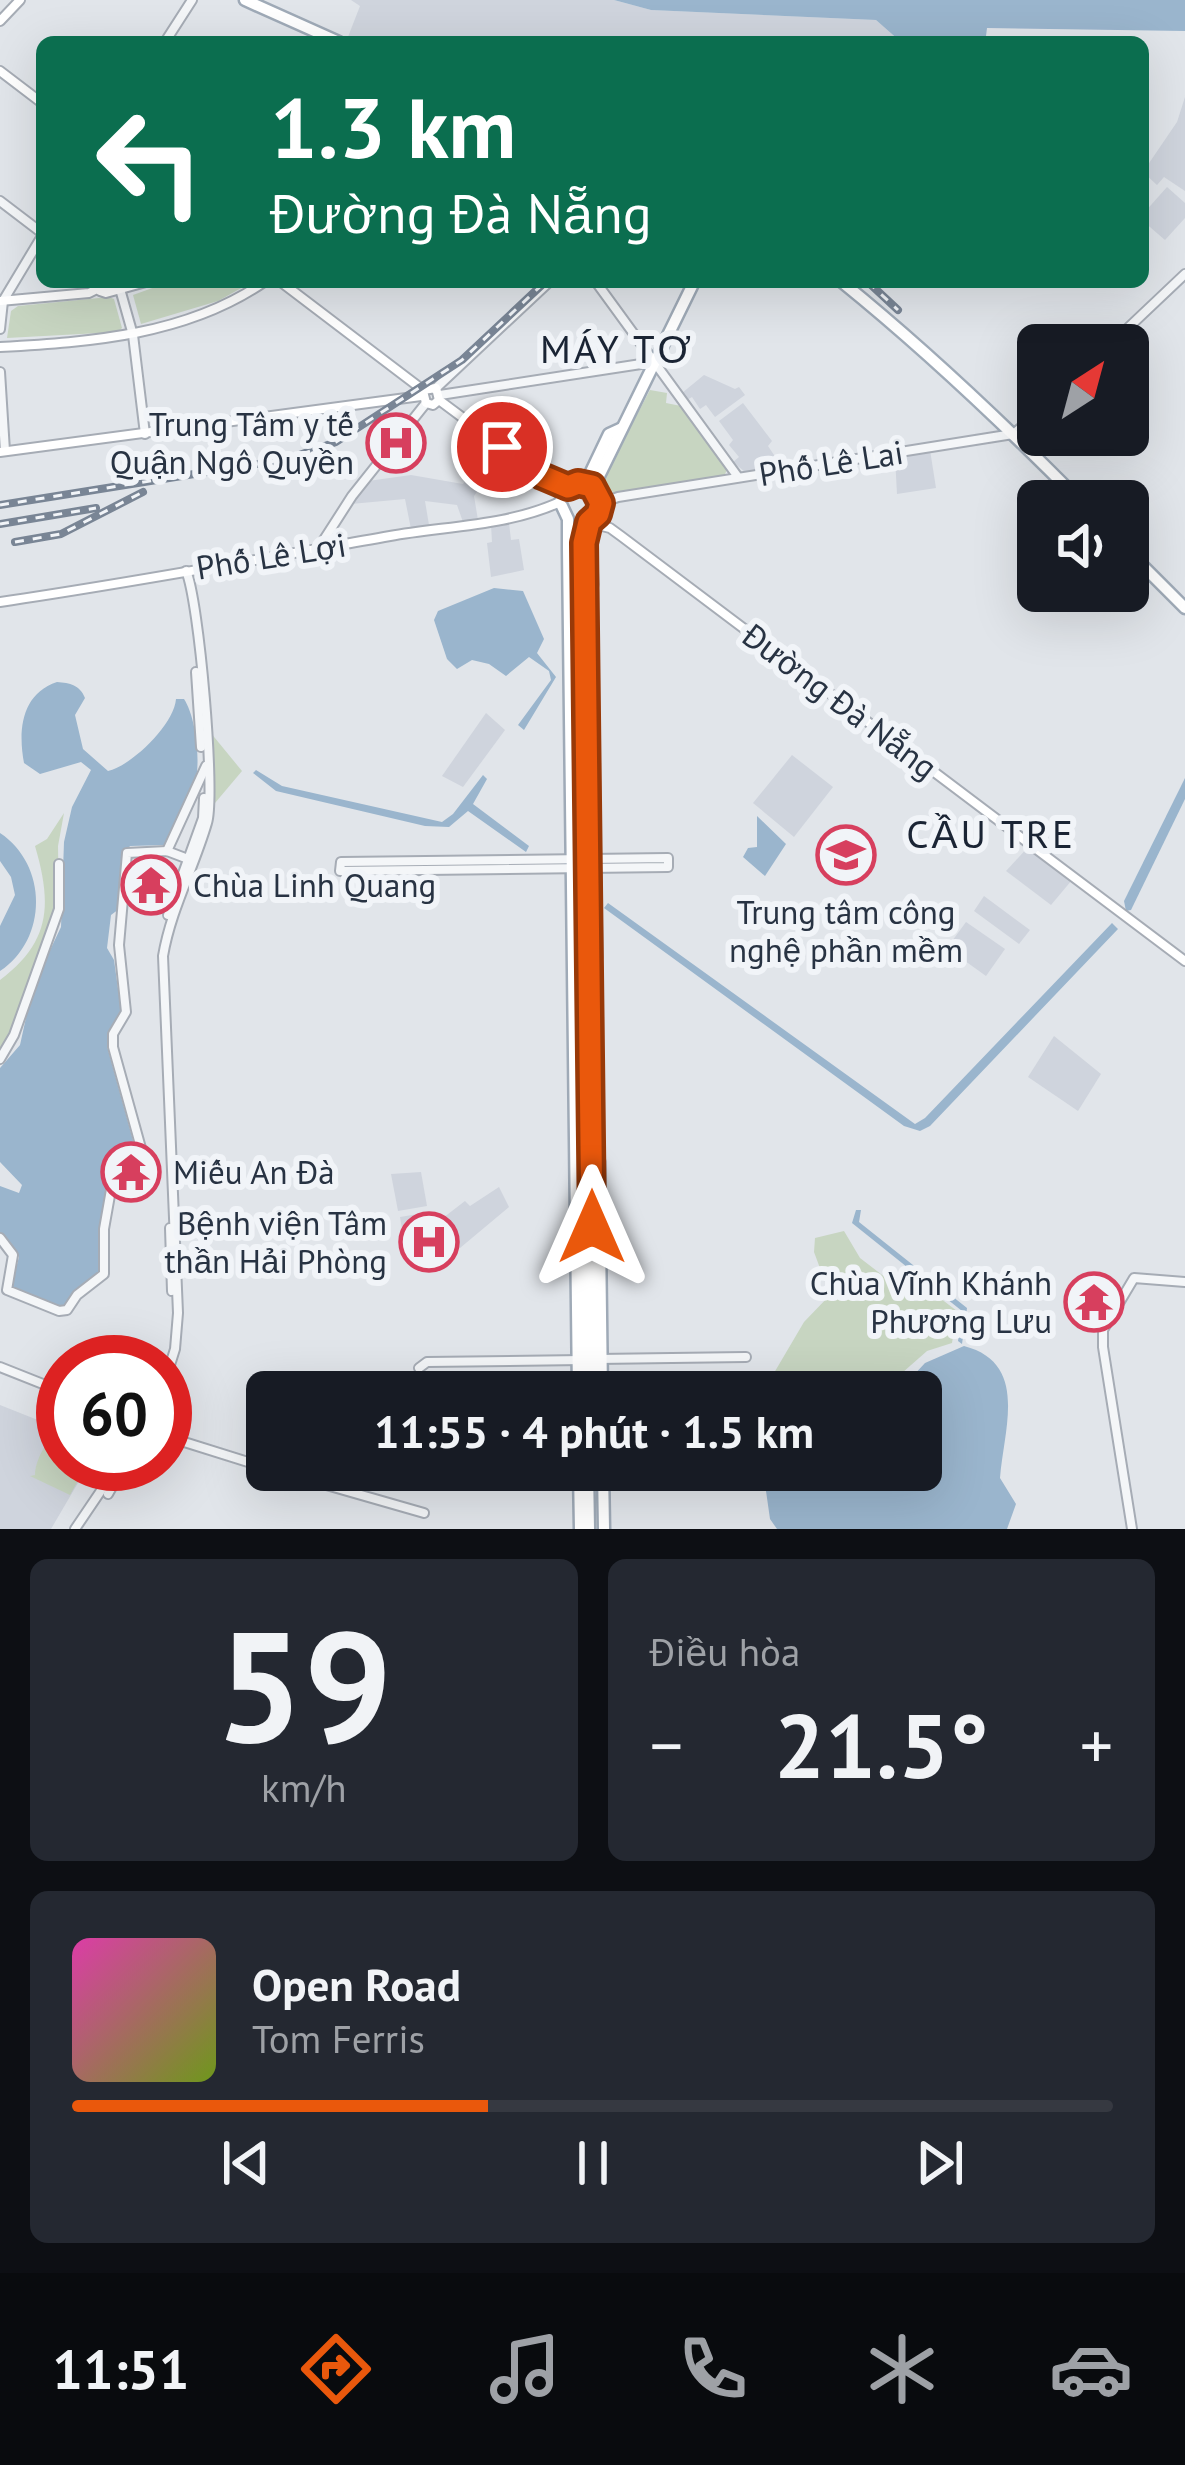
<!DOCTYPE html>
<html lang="vi">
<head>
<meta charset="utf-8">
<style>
  body { margin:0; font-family:"PT Sans",sans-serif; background:#242831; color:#f1f3f6; height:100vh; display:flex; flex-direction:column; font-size:45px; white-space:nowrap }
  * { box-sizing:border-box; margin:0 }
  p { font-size:39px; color:#9ea1a6 }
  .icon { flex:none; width:66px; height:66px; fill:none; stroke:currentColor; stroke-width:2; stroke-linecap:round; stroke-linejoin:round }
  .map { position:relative; height:1529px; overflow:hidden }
  .drawer { display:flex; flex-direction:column; gap:30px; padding:30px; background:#0d0f14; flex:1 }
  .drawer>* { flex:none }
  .banner { position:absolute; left:36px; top:36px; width:1113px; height:252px; border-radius:18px; box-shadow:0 12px 48px #0002; background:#0b6e4f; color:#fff; overflow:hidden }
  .needle { width:78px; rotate:36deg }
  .controls { position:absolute; left:1017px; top:324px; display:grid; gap:24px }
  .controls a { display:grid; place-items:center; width:132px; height:132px; border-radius:18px; background:#171b24; box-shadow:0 12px 48px #0002; font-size:60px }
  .speed { position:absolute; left:36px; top:1335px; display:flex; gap:24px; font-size:60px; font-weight:700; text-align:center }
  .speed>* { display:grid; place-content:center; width:156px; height:156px; border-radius:50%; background:#171b24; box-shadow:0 12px 48px #0002; line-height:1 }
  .speed .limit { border:18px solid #d22; background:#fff; color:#111 }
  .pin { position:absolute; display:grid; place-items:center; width:102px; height:102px; color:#fff; margin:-51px; border:6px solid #fff; border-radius:50%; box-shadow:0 3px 12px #0007 }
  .me { position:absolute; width:132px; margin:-66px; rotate:0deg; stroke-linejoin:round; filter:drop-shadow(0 0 9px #0008) }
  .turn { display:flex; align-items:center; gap:42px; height:252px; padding:0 36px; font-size:54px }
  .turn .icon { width:156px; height:156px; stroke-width:2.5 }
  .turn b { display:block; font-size:84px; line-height:102px }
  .big { font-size:90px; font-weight:800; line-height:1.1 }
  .drawer .card { flex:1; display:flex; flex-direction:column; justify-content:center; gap:18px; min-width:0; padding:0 42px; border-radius:18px; background:#242831 }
  .drawer .dial { align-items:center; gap:0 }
  .dial b { font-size:156px; line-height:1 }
  .song { display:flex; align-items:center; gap:36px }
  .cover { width:144px; height:144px; border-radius:18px; background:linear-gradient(135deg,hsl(320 70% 55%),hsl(80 70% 35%)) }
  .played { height:12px; border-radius:6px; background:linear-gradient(90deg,#ea580c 40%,#363941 40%) }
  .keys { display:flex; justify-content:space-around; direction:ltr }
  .heat { display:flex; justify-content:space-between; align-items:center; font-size:66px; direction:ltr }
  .drawer .tiles { flex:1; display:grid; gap:30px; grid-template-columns:1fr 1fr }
  .card:last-child { grid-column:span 2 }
  .trip { position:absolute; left:246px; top:1371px; width:696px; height:120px; border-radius:18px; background:#171b24; box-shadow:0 12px 48px #0002; font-weight:800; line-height:120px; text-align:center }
  .tab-bar { display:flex; height:192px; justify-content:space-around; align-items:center; background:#090b0e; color:#9ea1a6 }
  .tab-bar .icon { width:84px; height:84px }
  .tab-bar .on { color:#ea580c }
  .tab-bar b { font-size:54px; color:#f1f3f6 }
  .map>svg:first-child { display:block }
</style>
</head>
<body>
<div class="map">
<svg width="1185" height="1529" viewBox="0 0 1185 1529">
  <rect width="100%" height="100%" fill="#e1e5ea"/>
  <g fill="#cfd4dd">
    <polygon points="351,0 614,0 651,10 876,20 901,42 346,42 360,6"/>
    <polygon points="1185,97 1185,191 1164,177 1157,185 1143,172 1177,122"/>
    <polygon points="1167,187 1185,203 1185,218 1165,240 1143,221 1143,214"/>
    <polygon points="704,375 735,389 739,387 745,395 715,417 706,405 700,409 692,397 687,400 682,393"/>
    <polygon points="743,403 772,441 768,446 782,467 745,472 733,462 739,457 729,445 733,440 719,421"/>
    <polygon points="493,445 505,454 474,496 478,520 463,522 457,505 425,501 429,525 411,529 405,499 351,504 368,481 411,475 463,484"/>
    <polygon points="930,450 936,488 897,494 895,457"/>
    <polygon points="509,523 511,540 519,539 524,570 491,577 487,543 492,542 491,525"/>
    <polygon points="486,713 505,730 463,787 442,776"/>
    <polygon points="792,755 833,787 794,837 753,803"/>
    <polygon points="1029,846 1072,880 1051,905 1006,871"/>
    <polygon points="984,896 1030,930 1019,944 974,911"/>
    <polygon points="966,922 1005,949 986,976 947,948"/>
    <polygon points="1054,1036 1101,1074 1078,1111 1028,1077"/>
    <polygon points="421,1172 427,1206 398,1211 391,1174"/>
    <polygon points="499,1187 509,1207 460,1248 439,1221 465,1201 470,1206"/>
    <polygon points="430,1212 455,1255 437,1271 429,1261 424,1263 402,1229 400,1217"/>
    <polygon points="0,1405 63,1430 63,1464 89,1464 51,1529 0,1529"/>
  </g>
  <g fill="#c7d5c1">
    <polygon points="169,282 252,282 218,301 141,324 133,295"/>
    <polygon points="109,297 114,299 122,328 118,332 7,338 11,311 18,306"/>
    <polygon points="650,390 667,393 666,403 681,406 725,463 728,468 724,476 617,493 605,490 602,481"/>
    <polygon points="210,732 242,771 215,803 213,802"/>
    <path d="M64,813L58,846L59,909L17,1021L0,1055V980C51,942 52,904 35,846L47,839Z"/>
    <polygon points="844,1231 860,1258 916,1301 932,1292 957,1311 952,1343 927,1351 902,1373 874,1372 858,1392 806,1392 774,1373 804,1322 830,1295 814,1252 815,1238"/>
    <path d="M61,1432L63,1435L54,1439L63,1445V1464H87L70,1495L30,1476L35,1475C35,1460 48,1436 61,1432Z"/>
  </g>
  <g fill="#9ab5cd">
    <polygon points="614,0 1185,0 1185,31 987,28 986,36 996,37 995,42 960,42 958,36 940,42 901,42 876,20 651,10"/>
    <polygon points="494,588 523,591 544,639 537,653 556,677 524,730 518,725 551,680 549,671 529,657 506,676 489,664 472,660 457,669 447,659 434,620 438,611"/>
    <path d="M57,682C70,683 80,685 85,698L75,715L83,749L108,771C131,766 174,725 176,699H184C196,717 201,762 195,784C190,804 175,826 166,845L130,846L121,858L119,909L111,915L107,948L114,960L122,1017L108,1035L107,1046L136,1151L108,1181L99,1234L100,1273L76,1289L62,1309L11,1287L19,1257L0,1233V1186L19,1193L22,1185L0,1162V1068L20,1045L33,986L61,927L64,842L72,807L91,770L81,762L40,774L24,763C18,731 21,694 57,682Z"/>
    <polygon points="256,770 282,786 442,822 453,814 483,775 487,779 473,804 529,846 526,852 468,811 449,827 425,826 276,791 253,773"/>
    <polygon points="1185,778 1185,799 1131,910 1126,911 1124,901"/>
    <polygon points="757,816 786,844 765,876 743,857 748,848 757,847"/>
    <path d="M0,833C48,865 48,939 0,971V926L15,895L11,877L0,861Z"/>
    <polygon points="608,903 915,1124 925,1118 1112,923 1118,929 930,1126 920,1131 904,1126 604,908"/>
    <polygon points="856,1210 861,1210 859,1222 967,1308 962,1344 958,1341 962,1311 852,1223"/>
    <path d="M964,1346C1029,1363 1004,1428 1000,1478L1016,1504L1007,1529H777L770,1519L763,1470H921V1392H898L925,1363Z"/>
  </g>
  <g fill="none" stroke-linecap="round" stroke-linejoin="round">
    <g stroke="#a6acb5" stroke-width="12">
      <g id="tertiary">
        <polyline points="165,42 192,0"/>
        <polyline points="0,201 42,233"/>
        <polyline points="596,282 738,477"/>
        <polyline points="120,289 133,335 145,434"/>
        <polyline points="0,329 3,301 42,236"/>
        <polyline points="1110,345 1185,274"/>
        <polyline points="0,372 5,451"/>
        <polyline points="436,388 549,282"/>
        <polyline points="440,395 654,362"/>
        <polyline points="601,503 618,497 1013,434 1038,414"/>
        <polyline points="318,549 352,496 426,403"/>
        <polyline points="196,672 201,747"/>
        <polyline points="167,851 206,766"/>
        <polygon points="668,858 668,867 340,871 341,862"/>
        <polyline points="168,915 203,818 204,798"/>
        <polyline points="0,1059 14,1035 59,909 59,864"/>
        <polyline points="170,1228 172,1291"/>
        <polyline points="0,1238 13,1255 7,1290 59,1311 67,1310 77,1295 104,1274 104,1229 112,1184 141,1148 113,1047 113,1034 126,1012 119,945 127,853 167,851 188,859"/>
        <polyline points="598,1359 746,1357"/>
        <polyline points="0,1367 63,1392"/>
        <polyline points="419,1368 427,1362 583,1360"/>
        <path d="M165,1381L175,1349L178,1313L163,956C171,909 194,868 207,823C216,795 199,599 186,571"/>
        <polyline points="165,1436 267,1468"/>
        <polyline points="274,1470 424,1513"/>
        <polyline points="424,1479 579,1478"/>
        <polyline points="108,1494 125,1464"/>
        <polyline points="75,1529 119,1464"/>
        <polyline points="1132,1529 1103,1347 1103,1330 1134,1278 1185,1282"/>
      </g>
    </g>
    <g stroke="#a6acb5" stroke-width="12">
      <g id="secondary">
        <polyline points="0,21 20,0"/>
        <polyline points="0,71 42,103"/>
        <polyline points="281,282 423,390"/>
        <polyline points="100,291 106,293 146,282"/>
        <polyline points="0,301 89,293 105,285 110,290"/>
        <path d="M0,347C91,342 187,335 264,282"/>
        <polyline points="423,390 436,388 439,400 541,476 568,487"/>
        <polyline points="423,391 426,403 433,405 439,400"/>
        <polyline points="0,452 421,396"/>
        <polyline points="590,523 610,528 621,536 1185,961"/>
        <path d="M0,602C130,583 260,559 390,536C446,526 508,526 560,502"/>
      </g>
    </g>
    <g stroke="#9faab7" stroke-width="15">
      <g id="primary">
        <polyline points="245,0 339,42"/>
        <path d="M842,282C926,350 1004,424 1080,501"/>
        <polyline points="578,483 589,476 609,434 622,428"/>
        <polyline points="596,490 599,476 694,282"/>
        <polyline points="590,532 592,585"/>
        <polyline points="1128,551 1185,608"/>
        <polyline points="593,741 596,957"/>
        <polyline points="579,825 582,1070"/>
        <polyline points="599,1161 602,1392"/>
        <polyline points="584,1167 586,1392"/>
        <polyline points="578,1392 568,549 568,519 560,502 568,487 578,483 592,486 601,503 599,514 589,522 584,543 594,1392"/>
        <polyline points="579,1470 580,1529"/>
        <polyline points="588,1470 589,1529"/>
        <polyline points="603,1470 604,1529"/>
      </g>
    </g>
    <use href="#tertiary" stroke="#f4f6f8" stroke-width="8"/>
    <use href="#secondary" stroke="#fff" stroke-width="8"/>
    <use href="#primary" stroke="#fff" stroke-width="10"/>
    <g stroke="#798595" stroke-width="8">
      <g id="rail">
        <polyline points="868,282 898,310"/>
        <polyline points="0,505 288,459 336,442 462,360 545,282"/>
        <polyline points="0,524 96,508"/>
        <polyline points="15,542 61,534 143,492"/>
      </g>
    </g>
    <use href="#rail" stroke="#f1f4f8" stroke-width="3" stroke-dasharray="9" stroke-linecap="butt"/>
  </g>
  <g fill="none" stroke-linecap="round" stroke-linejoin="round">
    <g stroke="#983908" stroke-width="30">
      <polyline id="route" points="502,447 542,476 568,487 578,483 592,486 601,503 598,514 589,522 584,543 592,1227"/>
    </g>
    <use href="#route" stroke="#ea580c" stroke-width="21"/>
  </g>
  <defs>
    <g id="hospital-ring" transform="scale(3)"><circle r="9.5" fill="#f1f4f8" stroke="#d73f5e" stroke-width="1.5"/><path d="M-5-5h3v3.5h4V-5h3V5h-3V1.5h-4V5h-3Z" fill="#d73f5e"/></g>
    <g id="university-ring" transform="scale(3)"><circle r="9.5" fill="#f1f4f8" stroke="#d73f5e" stroke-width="1.5"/><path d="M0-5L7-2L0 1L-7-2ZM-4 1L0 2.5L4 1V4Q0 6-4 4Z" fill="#d73f5e"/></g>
    <g id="temple-ring" transform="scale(3)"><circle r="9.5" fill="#f1f4f8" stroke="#d73f5e" stroke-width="1.5"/><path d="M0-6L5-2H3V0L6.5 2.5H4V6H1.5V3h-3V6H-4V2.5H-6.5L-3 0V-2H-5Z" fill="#d73f5e"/></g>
  </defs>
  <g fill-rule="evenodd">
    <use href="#hospital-ring" x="396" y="443"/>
    <use href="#university-ring" x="846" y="855"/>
    <use href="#temple-ring" x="151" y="885"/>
    <use href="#temple-ring" x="131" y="1172"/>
    <use href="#hospital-ring" x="429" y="1242"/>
    <use href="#temple-ring" x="1094" y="1302"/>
  </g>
  <g text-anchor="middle" stroke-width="12" stroke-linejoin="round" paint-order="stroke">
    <g font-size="33" fill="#283343" stroke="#f1f4f8" text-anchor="end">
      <text x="354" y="436">Trung Tâm y tế<tspan x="354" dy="38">Quận Ngô Quyền</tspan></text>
      <text x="193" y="897" text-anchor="start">Chùa Linh Quang</text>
      <text x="846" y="924" text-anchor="middle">Trung tâm công<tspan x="846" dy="38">nghệ phần mềm</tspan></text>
      <text x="173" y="1184" text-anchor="start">Miếu An Đà</text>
      <text x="387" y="1235">Bệnh viện Tâm<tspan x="387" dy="38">thần Hải Phòng</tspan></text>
      <text x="1052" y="1295">Chùa Vĩnh Khánh<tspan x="1052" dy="38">Phương Lưu</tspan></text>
    </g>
    <g font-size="33" fill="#283343" stroke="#f1f4f8">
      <text transform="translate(831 463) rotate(-9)" y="12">Phố Lê Lai</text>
      <text transform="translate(271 556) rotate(-9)" y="12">Phố Lê Lợi</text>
      <text transform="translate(840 701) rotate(37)" y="12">Đường Đà Nẵng</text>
    </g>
    <g font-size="39" letter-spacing="3" fill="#1a2434" stroke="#f1f4f8">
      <text x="617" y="363">MÁY TƠ</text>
      <text x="991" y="848">CẦU TRE</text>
    </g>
  </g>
</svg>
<div class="controls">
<a><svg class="needle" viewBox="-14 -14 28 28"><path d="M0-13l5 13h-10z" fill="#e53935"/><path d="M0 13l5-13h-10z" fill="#9ea1a6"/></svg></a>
<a><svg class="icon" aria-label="sound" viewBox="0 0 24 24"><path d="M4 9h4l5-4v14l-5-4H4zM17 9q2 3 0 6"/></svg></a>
</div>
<div class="speed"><div class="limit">60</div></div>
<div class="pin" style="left:502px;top:447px;background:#d93025"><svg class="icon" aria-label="arrive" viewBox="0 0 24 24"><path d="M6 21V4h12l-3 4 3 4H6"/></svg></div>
<svg class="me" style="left:592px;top:1227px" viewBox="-20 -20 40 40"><path d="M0-17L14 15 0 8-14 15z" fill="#ea580c" stroke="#fff" stroke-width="4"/></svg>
<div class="trip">11:55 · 4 phút · 1.5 km</div>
<div class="banner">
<div class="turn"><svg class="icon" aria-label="left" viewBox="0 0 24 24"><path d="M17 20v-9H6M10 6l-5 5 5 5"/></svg><div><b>1.3 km</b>Đường Đà Nẵng</div></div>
</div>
</div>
<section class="drawer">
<div class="tiles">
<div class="card dial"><b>59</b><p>km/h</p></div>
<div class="card"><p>Điều hòa</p>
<div class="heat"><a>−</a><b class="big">21.5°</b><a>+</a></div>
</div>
<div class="card">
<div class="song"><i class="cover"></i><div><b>Open Road</b><p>Tom Ferris</p></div></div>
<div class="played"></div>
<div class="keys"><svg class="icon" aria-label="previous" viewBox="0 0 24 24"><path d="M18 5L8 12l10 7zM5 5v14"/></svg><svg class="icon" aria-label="pause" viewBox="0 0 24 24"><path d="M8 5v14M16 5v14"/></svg><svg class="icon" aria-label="next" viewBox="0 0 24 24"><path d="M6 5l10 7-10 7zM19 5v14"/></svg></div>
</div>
</div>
</section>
<nav class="tab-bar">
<b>11:51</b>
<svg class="icon on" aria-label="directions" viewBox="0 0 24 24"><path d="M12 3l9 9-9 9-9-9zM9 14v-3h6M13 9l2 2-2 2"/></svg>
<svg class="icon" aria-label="music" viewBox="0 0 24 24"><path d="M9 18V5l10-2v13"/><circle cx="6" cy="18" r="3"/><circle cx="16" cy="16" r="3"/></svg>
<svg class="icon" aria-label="phone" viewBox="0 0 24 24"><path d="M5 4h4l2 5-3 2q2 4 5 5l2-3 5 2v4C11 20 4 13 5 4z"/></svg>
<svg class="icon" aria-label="climate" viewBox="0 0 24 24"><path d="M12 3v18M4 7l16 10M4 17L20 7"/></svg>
<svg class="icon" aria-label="car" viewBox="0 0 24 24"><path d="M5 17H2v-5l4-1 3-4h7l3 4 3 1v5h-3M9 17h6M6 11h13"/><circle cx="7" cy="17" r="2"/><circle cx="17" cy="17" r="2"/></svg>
</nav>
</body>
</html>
